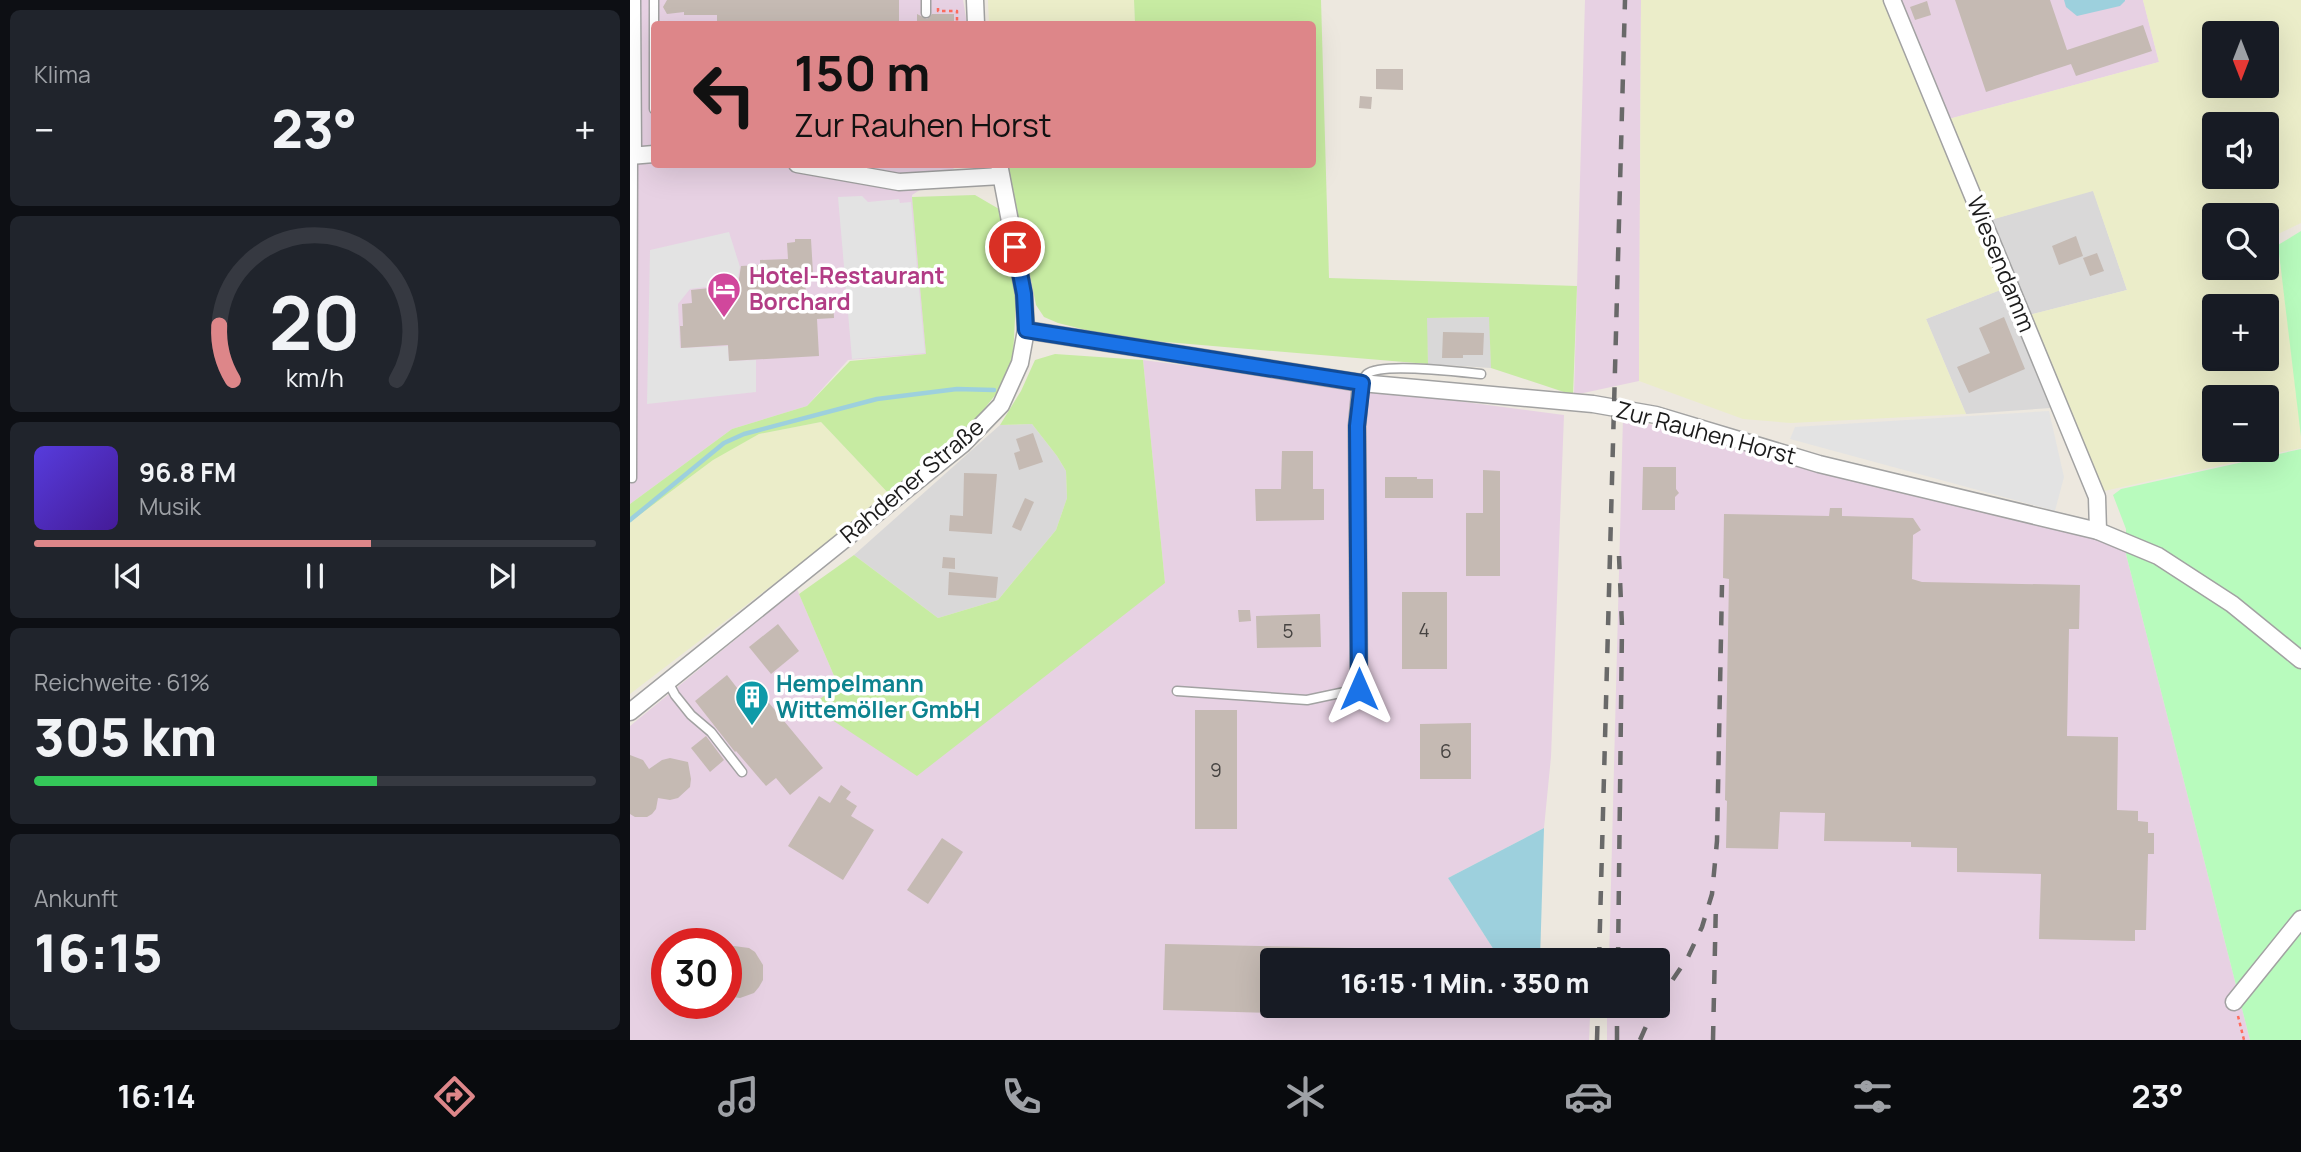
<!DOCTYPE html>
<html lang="de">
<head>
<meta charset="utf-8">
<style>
  body { margin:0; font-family:Manrope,sans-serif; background:#20242c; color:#f1f3f6; height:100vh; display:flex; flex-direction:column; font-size:26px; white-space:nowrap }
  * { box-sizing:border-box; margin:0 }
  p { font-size:23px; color:#9ea1a6 }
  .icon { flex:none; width:38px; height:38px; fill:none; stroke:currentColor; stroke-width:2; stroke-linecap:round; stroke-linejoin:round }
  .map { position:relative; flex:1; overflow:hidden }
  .drawer { display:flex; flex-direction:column; gap:10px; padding:10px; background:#0d0f14; width:630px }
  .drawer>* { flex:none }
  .top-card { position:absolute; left:21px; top:21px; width:665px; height:147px; border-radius:7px; box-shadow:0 7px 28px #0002; background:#dd8689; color:#111; overflow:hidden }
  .needle { width:46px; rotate:180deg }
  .tools { position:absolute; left:1572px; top:21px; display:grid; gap:14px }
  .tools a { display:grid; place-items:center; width:77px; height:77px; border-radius:7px; background:#171b24; box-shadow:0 7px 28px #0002; font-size:35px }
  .speed { position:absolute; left:21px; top:928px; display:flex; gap:14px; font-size:35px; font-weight:700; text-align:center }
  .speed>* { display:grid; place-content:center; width:91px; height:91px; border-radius:50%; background:#171b24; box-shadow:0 7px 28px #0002; line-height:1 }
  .speed .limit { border:10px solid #d22; background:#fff; color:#111 }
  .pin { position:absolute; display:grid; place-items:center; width:60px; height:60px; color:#fff; margin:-30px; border:4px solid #fff; border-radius:50%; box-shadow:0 2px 7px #0007 }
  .me { position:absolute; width:77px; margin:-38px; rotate:0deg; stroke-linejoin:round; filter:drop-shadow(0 0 5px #0008) }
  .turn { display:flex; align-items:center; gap:24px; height:147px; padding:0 28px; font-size:32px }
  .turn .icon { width:91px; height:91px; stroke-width:2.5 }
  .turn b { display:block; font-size:49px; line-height:60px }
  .big { font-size:52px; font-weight:800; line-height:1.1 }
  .drawer .tile { flex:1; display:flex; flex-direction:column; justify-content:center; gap:10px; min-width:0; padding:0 24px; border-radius:10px; background:#20242c }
  .drawer .dial { align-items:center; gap:0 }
  .dial svg { height:182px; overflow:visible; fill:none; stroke:#363941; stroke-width:7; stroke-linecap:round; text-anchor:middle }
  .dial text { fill:#f1f3f6; stroke:none }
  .song { display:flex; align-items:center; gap:21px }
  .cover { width:84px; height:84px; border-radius:10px; background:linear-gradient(135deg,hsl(250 70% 55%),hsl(260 70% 35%)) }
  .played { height:7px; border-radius:4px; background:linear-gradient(90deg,#dd8689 60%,#363941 60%) }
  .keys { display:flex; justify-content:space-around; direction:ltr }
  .heat { display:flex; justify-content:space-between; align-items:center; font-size:38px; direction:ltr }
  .charge { height:10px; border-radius:5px; background:linear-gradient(90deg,#34c759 61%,#363941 0) }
  .trip { position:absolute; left:630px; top:948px; width:410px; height:70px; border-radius:7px; background:#171b24; box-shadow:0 7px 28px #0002; font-weight:800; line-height:70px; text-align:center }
  .dock { display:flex; height:112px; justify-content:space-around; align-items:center; background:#090b0e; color:#9ea1a6 }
  .dock .icon { width:49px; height:49px }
  .dock .on { color:#dd8689 }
  .dock b { font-size:32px; color:#f1f3f6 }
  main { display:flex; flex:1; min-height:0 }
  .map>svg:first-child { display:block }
</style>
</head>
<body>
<main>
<section class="drawer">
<div class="tile"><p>Klima</p>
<div class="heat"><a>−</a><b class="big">23°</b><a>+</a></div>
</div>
<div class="tile dial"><svg viewBox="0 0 100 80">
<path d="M14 69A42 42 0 1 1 86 69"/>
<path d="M14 69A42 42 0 0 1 8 45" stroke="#dd8689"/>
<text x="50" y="56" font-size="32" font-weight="700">20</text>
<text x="50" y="72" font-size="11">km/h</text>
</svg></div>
<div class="tile">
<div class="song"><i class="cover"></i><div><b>96.8 FM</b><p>Musik</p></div></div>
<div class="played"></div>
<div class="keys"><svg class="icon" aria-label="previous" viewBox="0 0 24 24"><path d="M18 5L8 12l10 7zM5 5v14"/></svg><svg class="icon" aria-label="pause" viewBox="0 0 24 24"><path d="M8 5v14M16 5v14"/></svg><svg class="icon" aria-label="next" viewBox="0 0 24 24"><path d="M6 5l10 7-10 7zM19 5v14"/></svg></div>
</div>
<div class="tile"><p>Reichweite · 61%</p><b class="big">305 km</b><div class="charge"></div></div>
<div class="tile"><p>Ankunft</p><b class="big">16:15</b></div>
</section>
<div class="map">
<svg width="1671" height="1040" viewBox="0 0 1671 1040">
  <rect width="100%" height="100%" fill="#ede8df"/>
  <g fill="#d9d8d8">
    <polygon points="1463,190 1497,290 1387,318 1421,408 1336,414 1296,319 1383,285 1357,221"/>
    <polygon points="860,317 861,368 798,364 796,318"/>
    <polygon points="402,424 427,456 436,471 437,498 426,530 368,600 308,618 224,555 370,425"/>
  </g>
  <g fill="#e7d1e3" fill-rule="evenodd">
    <polygon points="0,0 333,0 337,24 24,24 24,164 337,165 326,167 282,195 296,354 218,360 177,406 102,429 0,504"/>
    <polygon points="955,0 1011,0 1009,381 944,395"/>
    <polygon points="1266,0 1513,0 1529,62 1315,120"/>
    <path d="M513,360L934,415L921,757L914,828L818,878L871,961H642V1006H929L960,1017L959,1040H0V726L167,589L208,685L182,706L535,583ZM37,943H96V1003H37Z"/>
    <polygon points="993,417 1250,488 1496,546 1496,554 1620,1040 977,1040 977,1006 1027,1006 1027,961 979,961"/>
  </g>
  <g fill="#ebedc9" fill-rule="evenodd">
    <polygon points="358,0 504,0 505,24 359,24"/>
    <polygon points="1011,0 1255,0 1373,289 1296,319 1336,414 1161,423 1113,419 1009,381"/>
    <path d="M1513,0H1671V223L1646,235L1671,409V448L1474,491L1399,315L1497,290L1463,191L1357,221L1315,120L1529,62ZM1584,33H1636V86H1584ZM1584,124H1636V177H1584ZM1584,215H1636V268H1584ZM1584,306H1636V359H1584ZM1584,397H1636V450H1584Z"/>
    <polygon points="191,422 260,495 0,694 0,522 86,457 129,434"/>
  </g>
  <g fill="#c7eba2">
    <polygon points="504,0 691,0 699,278 947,286 943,395 861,368 859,317 797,318 798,364 488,338 428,323 414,317 406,305 378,165 682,164 682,24 505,24"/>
    <polygon points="345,195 369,209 386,300 383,357 366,394 336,432 260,495 191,422 129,434 83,460 0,522 0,504 102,429 177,406 220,361 296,354 282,197"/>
    <polygon points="425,354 513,360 535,583 287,776 181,706 208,685 169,594 224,555 308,618 368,600 426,530 437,498 436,471 427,456 402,424 370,425 391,391 405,360"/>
  </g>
  <g fill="#b8fbbd">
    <polygon points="1671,231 1671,437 1648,245"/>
    <polygon points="1671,449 1671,1040 1620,1040 1496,554 1496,529 1483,495 1491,489"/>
  </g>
  <g fill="#e3e3e3">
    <polygon points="232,196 238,202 269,199 270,203 281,202 295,353 222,359 208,197"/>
    <polygon points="99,232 110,267 107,283 60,289 48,304 50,348 98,346 99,361 126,360 126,392 17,404 20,250"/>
    <polygon points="1419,411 1434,477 1425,511 1160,439 1165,427"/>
  </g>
  <g fill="#9dd0dd">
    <polygon points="1434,0 1495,0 1495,1 1490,6 1447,16 1436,7"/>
    <polygon points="914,828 910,961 871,961 818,878"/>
  </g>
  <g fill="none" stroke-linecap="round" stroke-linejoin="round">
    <polyline stroke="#9dd0dd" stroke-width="4.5" points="0,520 94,443 114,434 247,399 327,389 364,390"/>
  </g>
  <g fill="#c5bab3">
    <polygon points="37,0 269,0 269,24 87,24 87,15 54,15 54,12 37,14 33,7"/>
    <polygon points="1325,0 1420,0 1437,50 1513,25 1522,51 1446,76 1441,64 1356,92"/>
    <polygon points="1297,1 1301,15 1285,20 1280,7"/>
    <polygon points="287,14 297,19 302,14 324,14 324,24 287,24"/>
    <polygon points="746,69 773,69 773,90 746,89"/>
    <polygon points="730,96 742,97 741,109 729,108"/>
    <polygon points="1446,236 1453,256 1429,265 1422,246"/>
    <polygon points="165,239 181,239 183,273 175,273 176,299 203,299 204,318 187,319 189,356 99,361 98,345 51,348 50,326 53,326 52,304 62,303 61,290 108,285 111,266 130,265 130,260 158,259 157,243 165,242"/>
    <polygon points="1467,253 1474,271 1460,276 1453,258"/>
    <polygon points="1374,317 1395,369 1339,393 1327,367 1360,353 1349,328"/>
    <polygon points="813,332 854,333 853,355 833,355 833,358 812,358"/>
    <polygon points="403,433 413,462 389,470 384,453 390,451 386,439"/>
    <polygon points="652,451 683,451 683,489 694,489 694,520 626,521 625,489 651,489"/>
    <polygon points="1013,467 1046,467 1046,489 1049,493 1045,497 1045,510 1012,510"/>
    <polygon points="853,470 870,471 870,576 836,576 836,513 853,513"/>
    <polygon points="334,473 367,474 362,534 319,531 320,515 333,516"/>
    <polygon points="755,477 787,477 787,479 803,479 803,498 755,498"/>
    <polygon points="395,498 404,502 391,531 382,527"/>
    <polygon points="1200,508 1212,508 1212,516 1283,518 1291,530 1283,535 1282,579 1292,582 1450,585 1449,629 1439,629 1437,736 1488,737 1487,810 1508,811 1508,821 1518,822 1518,833 1524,833 1524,854 1518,854 1516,930 1505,930 1505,941 1409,939 1411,874 1327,872 1327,848 1281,847 1281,842 1194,841 1195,813 1150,812 1148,849 1096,848 1097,801 1095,800 1099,579 1093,578 1094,514 1199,516"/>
    <polygon points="313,557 325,558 325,569 312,568"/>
    <polygon points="319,572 368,577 366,598 318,595"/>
    <rect x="772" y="592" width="45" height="77"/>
    <polygon points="608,610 620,610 621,621 609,622"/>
    <polygon points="690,614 691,647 627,648 626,616"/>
    <polygon points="148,624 169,651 141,674 119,647"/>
    <polygon points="97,675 111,693 114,690 130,692 193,768 160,795 146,778 136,786 106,751 105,752 65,701"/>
    <rect x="565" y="710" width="42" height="119"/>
    <polygon points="841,723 841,779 790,779 790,724"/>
    <polygon points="76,736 94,760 80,772 61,748"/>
    <polygon points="0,755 13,760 19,769 32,760 40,758 58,762 61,779 60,787 48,798 40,800 28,798 26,809 22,814 17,817 5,817 0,814"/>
    <polygon points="211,785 221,792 216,799 227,806 221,816 244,830 213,880 158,846 189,796 200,803"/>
    <polygon points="312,838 333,852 298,904 277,890"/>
    <polygon points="535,944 725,948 725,961 642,961 642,1013 533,1010"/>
    <polygon points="104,946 119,948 125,952 133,965 133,980 129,987 124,993 110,998 96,996 96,948"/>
  </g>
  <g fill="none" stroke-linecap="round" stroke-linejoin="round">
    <g stroke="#a2a2a2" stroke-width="11">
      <g id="service">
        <polyline points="24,0 24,109"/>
        <polyline points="296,13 296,0"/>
        <path d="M731,383C733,380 735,376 737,374C751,362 831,372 851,374"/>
        <polyline points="2,478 3,155"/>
        <polyline points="37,680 45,695 61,715 81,732 112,772"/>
        <polyline points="547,691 677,700 729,689"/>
      </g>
    </g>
    <g stroke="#a2a2a2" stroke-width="19">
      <g id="minor">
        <polyline points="2,0 3,155"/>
        <polyline points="345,0 346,24"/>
        <polyline points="1262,0 1467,497 1468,531"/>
        <polyline points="0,156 24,154"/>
        <polyline points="167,164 269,182 371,176"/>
        <polyline points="396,330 731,383 963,404 1026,415 1189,464 1468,531 1528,556 1602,604 1671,660"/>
        <polyline points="729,689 727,426 731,383"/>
        <polyline points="0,712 333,444 371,405 390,363 396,330 394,294 369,164"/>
        <polyline points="1604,1002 1671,919"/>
      </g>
    </g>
    <g stroke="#ff6d5e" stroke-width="2.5" stroke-dasharray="3.5 3.5" stroke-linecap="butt">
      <polyline points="308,8 308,11 327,11 327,24"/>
      <polyline points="1608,1016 1614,1040"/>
    </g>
    <use href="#service" stroke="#fff" stroke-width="8"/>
    <use href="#minor" stroke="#fff" stroke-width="16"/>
    <g stroke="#696969" stroke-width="4.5" stroke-dasharray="14 14" stroke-linecap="butt">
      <polyline points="969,961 995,0"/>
      <polyline points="988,961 992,626 989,556"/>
      <polyline points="1027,1003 1058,957 1072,927 1082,894 1087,841 1092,585"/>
      <polyline points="967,1040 968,1006"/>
      <polyline points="987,1040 987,1006"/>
      <polyline points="1010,1040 1025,1006"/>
      <polyline points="1083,1040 1086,900"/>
    </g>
  </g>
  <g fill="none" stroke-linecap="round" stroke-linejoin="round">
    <g stroke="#114b97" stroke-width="18">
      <polyline id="route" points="385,247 394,294 396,330 732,383 727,426 729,689"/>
    </g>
    <use href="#route" stroke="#1a73e8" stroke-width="12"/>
  </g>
  <defs>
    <g id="hotel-pin" transform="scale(1.75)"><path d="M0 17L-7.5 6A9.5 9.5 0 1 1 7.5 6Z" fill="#d1479c" stroke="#fff"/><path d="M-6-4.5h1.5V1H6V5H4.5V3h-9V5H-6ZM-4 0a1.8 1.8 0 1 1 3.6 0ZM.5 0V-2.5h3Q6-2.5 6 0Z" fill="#fff"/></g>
    <g id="building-pin" transform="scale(1.75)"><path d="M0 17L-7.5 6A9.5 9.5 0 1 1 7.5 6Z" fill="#0f9aa8" stroke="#fff"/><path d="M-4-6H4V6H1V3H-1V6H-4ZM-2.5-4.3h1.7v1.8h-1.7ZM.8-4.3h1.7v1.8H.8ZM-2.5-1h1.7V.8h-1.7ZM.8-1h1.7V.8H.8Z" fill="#fff"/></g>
  </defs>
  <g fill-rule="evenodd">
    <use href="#hotel-pin" x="94" y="289"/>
    <use href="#building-pin" x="122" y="697"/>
  </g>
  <g text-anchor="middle" stroke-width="7" stroke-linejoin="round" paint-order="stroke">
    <g font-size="19" fill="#464341">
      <text x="794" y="637">4</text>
      <text x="658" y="638">5</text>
      <text x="816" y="758">6</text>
      <text x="586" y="777">9</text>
    </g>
    <g font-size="23" fill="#1b1b1b" stroke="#fff">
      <text transform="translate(1371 264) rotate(68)" y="8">Wiesendamm</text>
      <text transform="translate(1076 433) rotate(15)" y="8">Zur Rauhen Horst</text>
      <text transform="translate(282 481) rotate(-40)" y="8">Rahdener Straße</text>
    </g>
    <g font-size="23" font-weight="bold" fill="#b23c85" stroke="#fff" text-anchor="start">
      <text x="119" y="284">Hotel-Restaurant<tspan x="119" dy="26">Borchard</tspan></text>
    </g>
    <g font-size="23" font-weight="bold" fill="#0d838f" stroke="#fff" text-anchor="start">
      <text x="146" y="692">Hempelmann<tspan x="146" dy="26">Wittemöller GmbH</tspan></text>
    </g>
  </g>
</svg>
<div class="tools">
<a><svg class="needle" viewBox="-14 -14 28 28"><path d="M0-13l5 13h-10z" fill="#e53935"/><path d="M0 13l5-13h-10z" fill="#9ea1a6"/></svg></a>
<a><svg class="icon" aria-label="sound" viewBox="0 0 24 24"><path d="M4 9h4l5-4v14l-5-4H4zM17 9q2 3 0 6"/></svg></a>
<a><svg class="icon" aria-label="search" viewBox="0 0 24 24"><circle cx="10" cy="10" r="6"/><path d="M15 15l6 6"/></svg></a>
<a>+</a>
<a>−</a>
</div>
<div class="speed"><div class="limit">30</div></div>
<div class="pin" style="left:385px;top:247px;background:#d93025"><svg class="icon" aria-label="arrive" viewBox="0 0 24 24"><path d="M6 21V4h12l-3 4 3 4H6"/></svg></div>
<svg class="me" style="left:729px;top:689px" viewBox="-20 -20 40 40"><path d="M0-17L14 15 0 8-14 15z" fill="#1a73e8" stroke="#fff" stroke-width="4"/></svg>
<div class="trip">16:15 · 1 Min. · 350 m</div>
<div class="top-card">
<div class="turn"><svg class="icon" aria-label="left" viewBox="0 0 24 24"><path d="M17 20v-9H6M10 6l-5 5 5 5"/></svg><div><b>150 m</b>Zur Rauhen Horst</div></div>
</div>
</div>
</main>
<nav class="dock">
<b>16:14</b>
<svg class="icon on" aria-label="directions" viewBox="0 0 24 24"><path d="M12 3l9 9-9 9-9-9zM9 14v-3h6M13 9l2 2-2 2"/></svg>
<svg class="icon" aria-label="music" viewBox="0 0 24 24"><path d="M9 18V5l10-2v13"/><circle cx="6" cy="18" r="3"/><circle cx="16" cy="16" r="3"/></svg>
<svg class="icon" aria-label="phone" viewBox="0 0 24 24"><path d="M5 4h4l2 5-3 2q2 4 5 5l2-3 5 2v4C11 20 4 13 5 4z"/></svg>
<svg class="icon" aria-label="climate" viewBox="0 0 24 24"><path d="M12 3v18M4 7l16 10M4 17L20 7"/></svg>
<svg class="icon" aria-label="car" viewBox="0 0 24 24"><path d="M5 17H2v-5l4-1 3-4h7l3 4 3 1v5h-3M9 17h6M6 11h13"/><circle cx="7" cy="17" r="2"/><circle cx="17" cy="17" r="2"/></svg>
<svg class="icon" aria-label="filters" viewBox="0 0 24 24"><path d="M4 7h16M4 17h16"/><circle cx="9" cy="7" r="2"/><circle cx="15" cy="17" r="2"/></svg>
<b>23°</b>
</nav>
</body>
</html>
